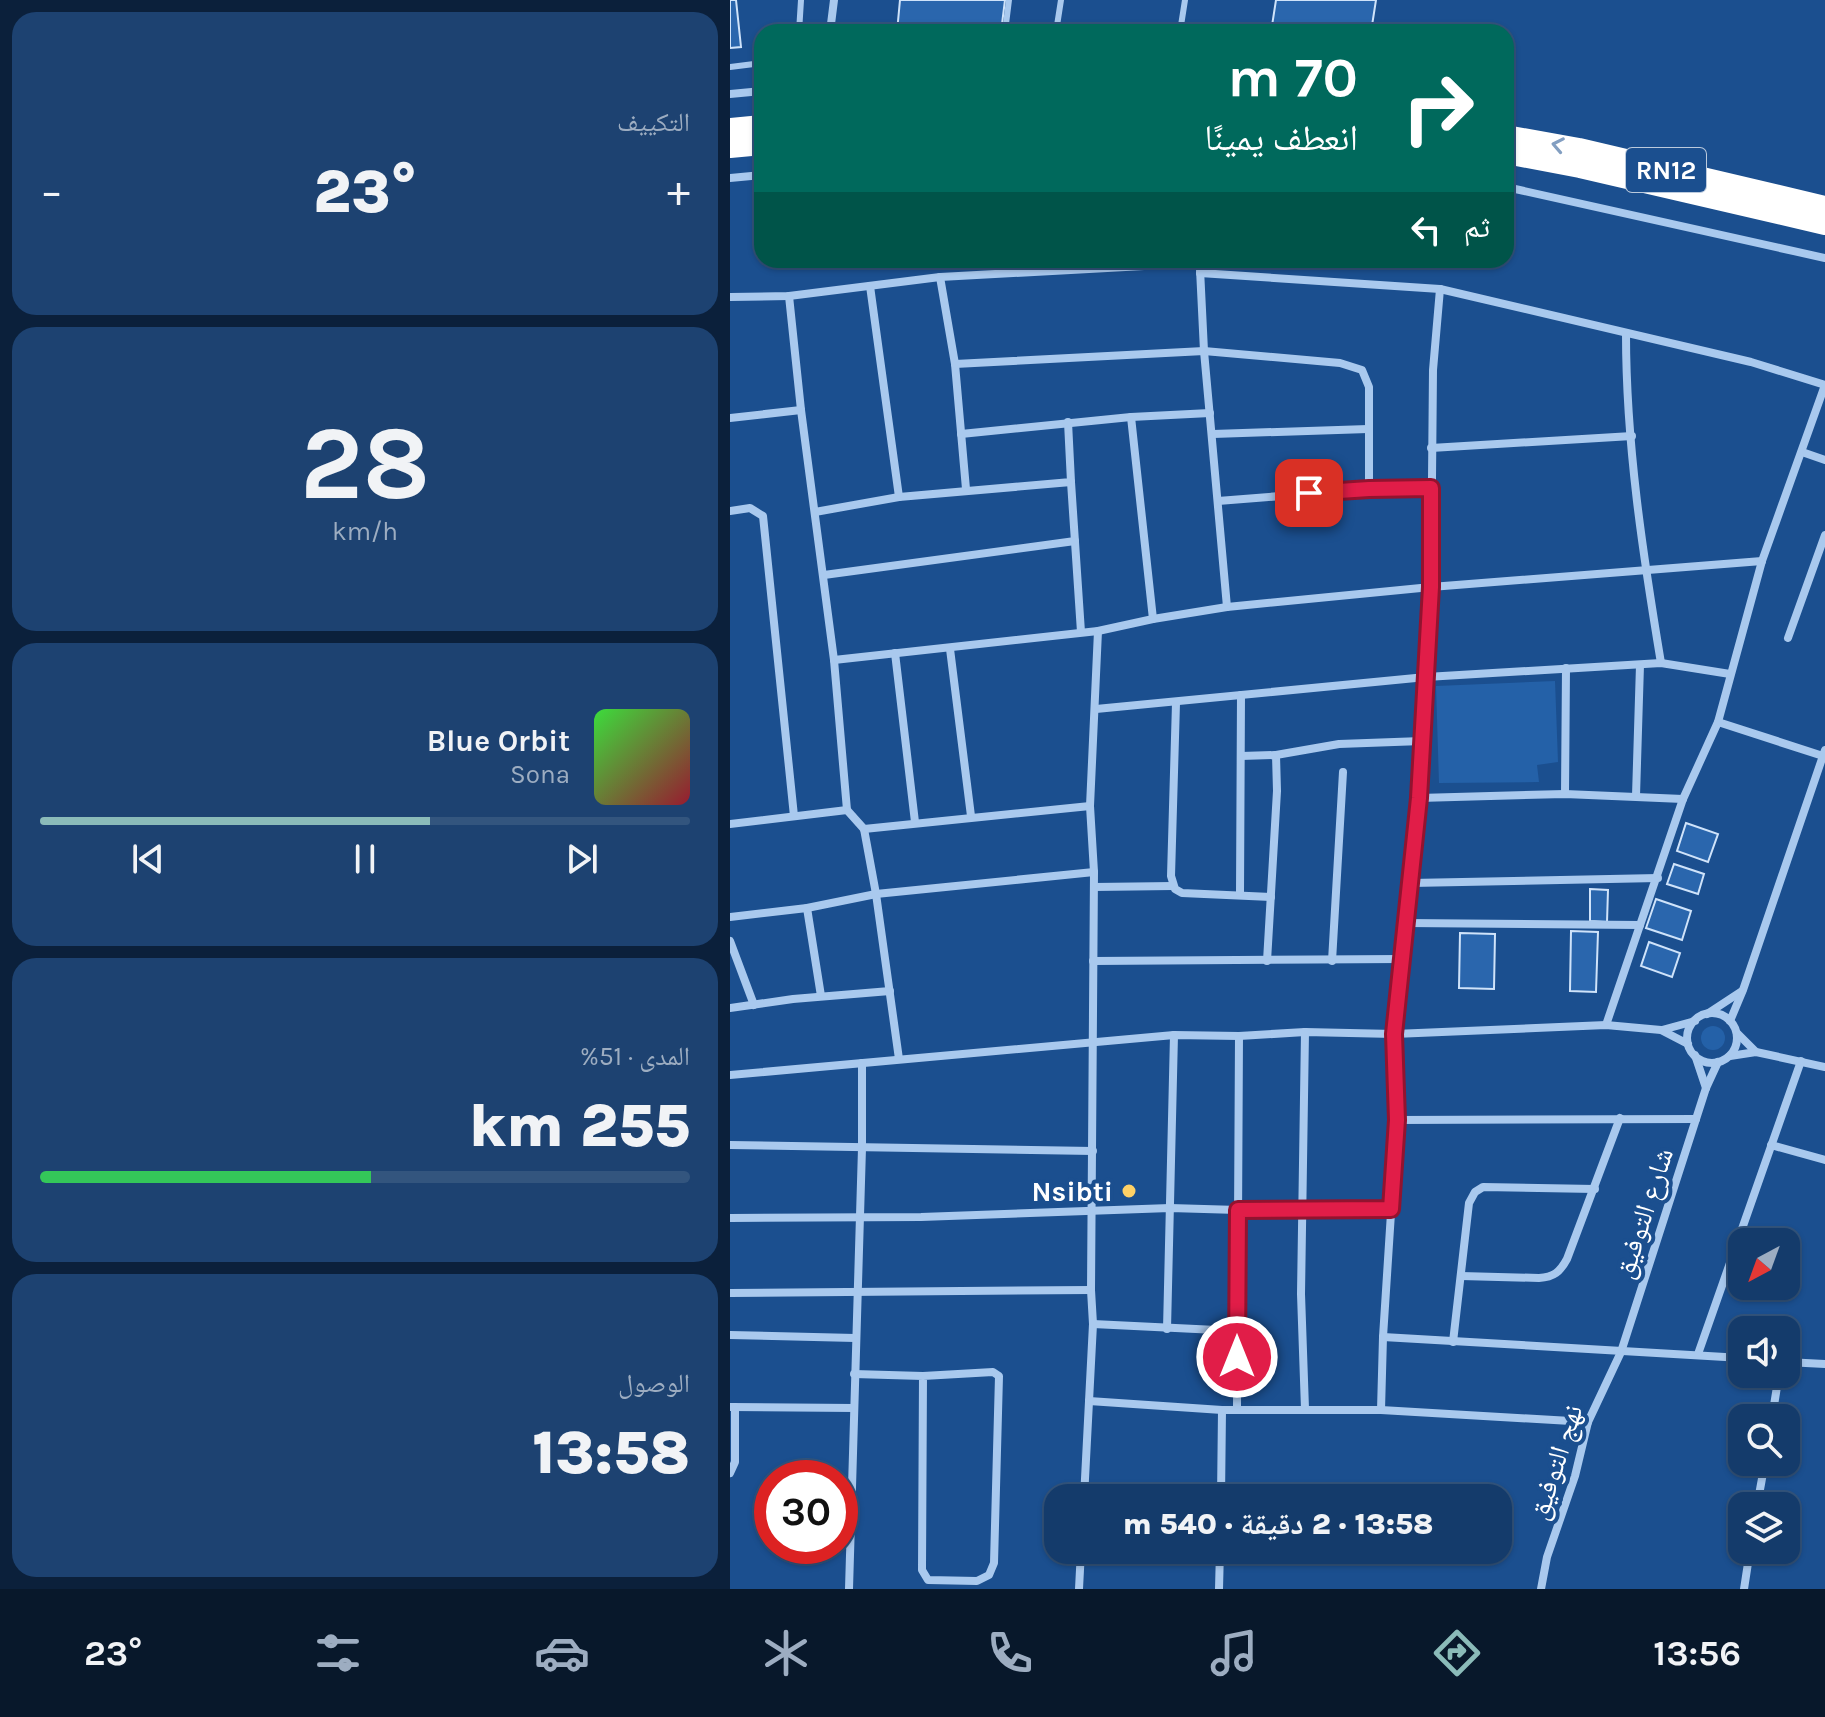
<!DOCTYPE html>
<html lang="ar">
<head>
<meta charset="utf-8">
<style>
  body { margin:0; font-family:Karla,"Noto Naskh Arabic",sans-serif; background:#1d4271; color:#f1f3f6; direction:rtl; height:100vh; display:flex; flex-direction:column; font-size:30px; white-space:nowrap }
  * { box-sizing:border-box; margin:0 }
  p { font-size:26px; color:#9dadc1 }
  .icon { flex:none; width:44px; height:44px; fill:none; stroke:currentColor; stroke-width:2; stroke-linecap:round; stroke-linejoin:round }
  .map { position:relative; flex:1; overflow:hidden; direction:ltr }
  .drawer { display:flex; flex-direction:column; gap:12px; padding:12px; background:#0b203b; width:730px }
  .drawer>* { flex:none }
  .guide { position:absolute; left:24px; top:24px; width:760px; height:244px; border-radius:24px; box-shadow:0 2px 6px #0004,0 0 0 2px #33557e; direction:rtl; background:#00695c; color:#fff; overflow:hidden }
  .needle { width:52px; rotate:221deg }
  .fabs { position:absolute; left:998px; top:1228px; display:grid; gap:16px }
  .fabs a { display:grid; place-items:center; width:72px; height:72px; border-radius:16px; background:#143b6b; box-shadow:0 2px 6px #0004,0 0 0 2px #33557e; font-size:40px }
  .speed { position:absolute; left:24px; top:1460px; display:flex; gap:16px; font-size:40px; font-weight:700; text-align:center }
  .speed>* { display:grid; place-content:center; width:104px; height:104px; border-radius:50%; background:#143b6b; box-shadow:0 2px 6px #0004,0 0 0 2px #33557e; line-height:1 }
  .speed .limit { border:12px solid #d22; background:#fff; color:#111 }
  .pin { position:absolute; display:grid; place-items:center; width:68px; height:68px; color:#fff; margin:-34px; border-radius:16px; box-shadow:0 4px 12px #0006 }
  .me { position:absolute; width:88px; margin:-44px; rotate:0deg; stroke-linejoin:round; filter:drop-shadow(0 0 6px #0008) }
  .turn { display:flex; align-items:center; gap:28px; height:168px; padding:0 24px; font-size:36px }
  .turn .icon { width:104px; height:104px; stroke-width:2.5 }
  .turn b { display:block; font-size:56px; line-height:68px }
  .then { display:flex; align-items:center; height:76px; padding:0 24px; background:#0003; gap:16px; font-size:30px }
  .big { font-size:60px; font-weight:800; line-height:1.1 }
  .drawer .widget { flex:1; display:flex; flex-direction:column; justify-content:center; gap:12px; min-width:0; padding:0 28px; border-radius:24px; background:#1d4271 }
  .drawer .dial { align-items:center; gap:0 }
  .dial b { font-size:104px; line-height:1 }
  .song { display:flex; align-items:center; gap:24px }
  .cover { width:96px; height:96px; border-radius:12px; background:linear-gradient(135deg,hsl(120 70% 55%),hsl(350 70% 35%)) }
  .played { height:8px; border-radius:4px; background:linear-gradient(90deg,#8bbbb9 60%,#33557e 60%) }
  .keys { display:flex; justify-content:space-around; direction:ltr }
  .heat { display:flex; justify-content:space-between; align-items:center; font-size:44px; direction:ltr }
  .charge { height:12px; border-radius:6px; background:linear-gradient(90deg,#34c759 51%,#33557e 0) }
  .trip { position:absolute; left:314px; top:1484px; width:468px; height:80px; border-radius:24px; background:#143b6b; box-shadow:0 2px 6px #0004,0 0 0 2px #33557e; font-weight:800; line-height:80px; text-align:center; direction:rtl }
  .tabs { display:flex; height:128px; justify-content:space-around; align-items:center; background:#08182b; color:#9dadc1 }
  .tabs .icon { width:56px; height:56px }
  .tabs .selected { color:#8bbbb9 }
  .tabs b { font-size:36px; color:#f1f3f6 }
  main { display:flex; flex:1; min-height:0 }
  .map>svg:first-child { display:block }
</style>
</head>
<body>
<main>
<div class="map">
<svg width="1095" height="1589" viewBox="0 0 1095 1589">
  <rect width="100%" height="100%" fill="#1b4f8f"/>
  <g fill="#2461a8">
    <polygon points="825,681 828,762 807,765 809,782 709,783 706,686"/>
    <circle cx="983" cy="1038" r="12"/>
  </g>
  <g fill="#2a66ad" stroke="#cfe3fa" stroke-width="2">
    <polygon points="0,0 6,0 11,47 0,48"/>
    <polygon points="170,0 275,0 271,32 167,32"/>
    <polygon points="546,0 646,0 641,32 541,32"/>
    <polygon points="956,823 988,834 978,862 947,851"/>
    <polygon points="944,864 974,874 968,894 937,884"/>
    <polygon points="860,889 878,890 877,922 860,921"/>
    <polygon points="926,899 961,911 952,940 916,928"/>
    <polygon points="841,931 868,932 866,992 840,991"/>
    <polygon points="730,933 765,934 764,989 729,988"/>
    <polygon points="919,942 950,953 942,977 911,966"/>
  </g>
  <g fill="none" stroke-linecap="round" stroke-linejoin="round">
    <g stroke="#a9c9ee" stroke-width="6">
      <polyline points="69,32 71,0"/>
      <polyline points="275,32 279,0"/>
      <polyline points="326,32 331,0"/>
      <polyline points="450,32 455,0"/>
      <polyline points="0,67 32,63"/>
    </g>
    <g stroke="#a9c9ee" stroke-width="8">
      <polyline points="100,32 104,0"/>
      <polyline points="0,94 32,91"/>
      <polyline points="0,178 32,175"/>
      <polyline points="776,187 1095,258"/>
      <polyline points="470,269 474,351 497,607"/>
      <polyline points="470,273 710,289 1021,362 1095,385"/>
      <polyline points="210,277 225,364 236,489"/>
      <polyline points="140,286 169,497"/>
      <polyline points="59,296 71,410 104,660 117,810 134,829 146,894 169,1059"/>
      <polyline points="0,297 59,296 210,277 469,263"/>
      <path d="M896,334C896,444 913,555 931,663"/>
      <polyline points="225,364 474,351 610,363 632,370 639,387 639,489 488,501"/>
      <polyline points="401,417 423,619"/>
      <polyline points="0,418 71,410"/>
      <polyline points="231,434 401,417 480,413"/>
      <polyline points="483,434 638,429"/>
      <polyline points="701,448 902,436"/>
      <polyline points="1072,452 1095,460"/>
      <polyline points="341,482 351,632"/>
      <polyline points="639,489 701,488"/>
      <polyline points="0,511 20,508 33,516 64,816"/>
      <polyline points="85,512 169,497 341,482 338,422"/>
      <polyline points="94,575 345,541"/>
      <polyline points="1058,638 1095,535"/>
      <polyline points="220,649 241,816"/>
      <polyline points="165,653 185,822"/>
      <polyline points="104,660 368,631 423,619 497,607 701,587 1032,561"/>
      <polyline points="446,703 441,876 445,889 452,893 541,897"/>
      <polyline points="366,709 696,677 931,663 1000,674"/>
      <polyline points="988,722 1093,756"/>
      <polyline points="546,755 609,744 692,741"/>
      <polyline points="511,756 546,755 547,791 537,961"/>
      <polyline points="835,794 836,668"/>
      <polyline points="906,796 910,665"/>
      <polyline points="689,798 835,794 953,799"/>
      <polyline points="0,824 117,810"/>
      <polyline points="134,829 360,806"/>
      <polyline points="681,883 928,878"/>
      <polyline points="364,887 443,886"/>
      <polyline points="510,894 511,695"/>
      <polyline points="77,908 91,996"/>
      <polyline points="0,917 77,908 146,894 364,872"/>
      <polyline points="676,923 910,925"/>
      <polyline points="0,941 24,1005"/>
      <polyline points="363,961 671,959"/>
      <polyline points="602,961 613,772"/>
      <polyline points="0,1008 63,999 160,991"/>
      <circle cx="982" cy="1038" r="25"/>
      <polyline points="977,1014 1012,991"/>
      <polyline points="1000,1021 1013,990 1095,750"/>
      <polyline points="876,1025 953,799 988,722 1032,561 1095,385"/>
      <polyline points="932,1030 965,1021"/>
      <polyline points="1007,1033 1026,1052"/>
      <polyline points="965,1055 976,1088"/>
      <polyline points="1000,1056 1026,1052 1095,1067"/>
      <polyline points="0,1075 444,1035 509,1036 575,1032 664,1034 876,1025 931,1030 958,1044"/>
      <polyline points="667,1120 966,1119"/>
      <polyline points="0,1145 363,1151"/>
      <polyline points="1041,1145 1095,1160"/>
      <polyline points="0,1218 191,1217 440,1208 508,1210 661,1209"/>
      <path d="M731,1276L809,1278C824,1277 830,1272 837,1259L890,1118"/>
      <polyline points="0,1293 361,1290"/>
      <polyline points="363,1324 507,1331"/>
      <polyline points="437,1329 444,1035"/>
      <polyline points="0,1335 125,1338"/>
      <polyline points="653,1337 1012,1358"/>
      <polyline points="723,1342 739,1203 745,1192 753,1187 865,1189"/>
      <polyline points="968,1354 1071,1061"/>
      <polyline points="1056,1362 1095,1364"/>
      <polyline points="124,1374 193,1376 263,1372 269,1376 264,1563 259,1575 247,1581 198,1580 192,1570 193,1376"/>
      <polyline points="359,1401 492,1410 651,1410 858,1422"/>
      <polyline points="0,1407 124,1408"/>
      <polyline points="507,1408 509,1036"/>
      <polyline points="575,1409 571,1294 575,1032"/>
      <polyline points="651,1410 653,1337 667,1120 664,1034 689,798 701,587 703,370 710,289"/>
      <polyline points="1042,1418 1049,1374"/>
      <polyline points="0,1473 5,1462 5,1407"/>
      <polyline points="354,1498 363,1324 361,1290 364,872 360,806 368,631"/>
      <polyline points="491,1498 492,1410"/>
      <polyline points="1027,1506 1035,1462"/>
      <polyline points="119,1589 132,1148 132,1063"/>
      <polyline points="349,1589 351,1550"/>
      <polyline points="489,1589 490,1550"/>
      <polyline points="811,1589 817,1557 845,1476 858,1422 891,1352 976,1088 988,1062"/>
      <polyline points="1014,1589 1020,1550"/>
    </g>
    <g stroke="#fff" stroke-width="22">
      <polyline points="0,129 32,126"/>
      <polyline points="776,136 849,149 1095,207"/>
      <polyline points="0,147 32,144"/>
      <polyline points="776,153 850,167 1095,224"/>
    </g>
  </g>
  <defs><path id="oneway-chevron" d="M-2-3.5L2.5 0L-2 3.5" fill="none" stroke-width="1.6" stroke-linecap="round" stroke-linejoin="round" transform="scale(2)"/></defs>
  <use stroke="#829ec1" href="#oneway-chevron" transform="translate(828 145) rotate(-169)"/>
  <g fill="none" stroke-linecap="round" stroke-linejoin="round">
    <g stroke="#92132f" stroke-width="20">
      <polyline id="route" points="507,1357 508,1210 661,1209 667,1120 664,1034 689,798 701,587 701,488 639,489 579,493"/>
    </g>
    <use href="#route" stroke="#e11d48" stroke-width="14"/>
  </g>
  <circle fill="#ffd166" stroke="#1b4f8f" stroke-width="3" cx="399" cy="1191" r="8"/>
  <g text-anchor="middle" stroke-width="8" stroke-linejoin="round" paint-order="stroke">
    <rect fill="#1b4f8f" stroke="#bbcadd" stroke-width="2" x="896" y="148" width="80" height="44" rx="6"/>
    <g font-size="26" font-weight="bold" fill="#fff">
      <text x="936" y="179">RN12</text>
    </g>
    <g font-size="28" font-weight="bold" fill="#fff" stroke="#1b4f8f" text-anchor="end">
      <text x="383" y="1201">Nsibti</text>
    </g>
    <g font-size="28" fill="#fff" stroke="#1b4f8f">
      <text transform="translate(913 1213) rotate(-72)" y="10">شارع التوفيق</text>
      <text transform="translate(825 1462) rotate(-72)" y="10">نهج التوفيق</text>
    </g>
  </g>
</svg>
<div class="fabs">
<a><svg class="needle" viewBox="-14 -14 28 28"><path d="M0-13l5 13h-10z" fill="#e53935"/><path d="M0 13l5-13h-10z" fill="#9dadc1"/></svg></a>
<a><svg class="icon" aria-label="sound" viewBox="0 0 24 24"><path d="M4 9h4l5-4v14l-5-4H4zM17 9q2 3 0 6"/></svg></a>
<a><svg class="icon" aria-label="search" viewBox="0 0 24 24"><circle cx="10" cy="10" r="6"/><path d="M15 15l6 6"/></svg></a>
<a><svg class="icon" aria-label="layers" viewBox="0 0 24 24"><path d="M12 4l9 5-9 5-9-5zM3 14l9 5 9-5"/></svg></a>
</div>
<div class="speed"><div class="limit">30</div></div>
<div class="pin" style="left:579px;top:493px;background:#d93025"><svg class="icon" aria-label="arrive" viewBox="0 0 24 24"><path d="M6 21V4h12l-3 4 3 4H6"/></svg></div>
<svg class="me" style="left:507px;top:1357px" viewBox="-20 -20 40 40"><circle r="17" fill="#e11d48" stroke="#fff" stroke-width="3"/><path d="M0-11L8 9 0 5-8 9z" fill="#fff"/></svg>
<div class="trip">13:58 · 2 دقيقة · 540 m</div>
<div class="guide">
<div class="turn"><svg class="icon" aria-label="right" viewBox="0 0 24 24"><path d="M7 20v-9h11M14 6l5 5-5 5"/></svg><div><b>70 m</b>انعطف يمينًا</div></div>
<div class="then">ثم<svg class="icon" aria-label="left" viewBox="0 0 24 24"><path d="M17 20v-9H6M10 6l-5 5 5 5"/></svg></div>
</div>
</div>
<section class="drawer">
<div class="widget"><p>التكييف</p>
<div class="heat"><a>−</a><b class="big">23°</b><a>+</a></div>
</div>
<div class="widget dial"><b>28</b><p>km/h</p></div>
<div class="widget">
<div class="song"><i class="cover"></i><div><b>Blue Orbit</b><p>Sona</p></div></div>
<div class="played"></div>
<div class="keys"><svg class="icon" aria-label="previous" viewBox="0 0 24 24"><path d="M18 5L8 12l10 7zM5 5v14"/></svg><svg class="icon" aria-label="pause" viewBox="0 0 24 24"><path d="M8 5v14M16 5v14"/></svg><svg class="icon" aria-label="next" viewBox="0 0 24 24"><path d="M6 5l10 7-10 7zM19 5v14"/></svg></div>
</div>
<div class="widget"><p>المدى · 51%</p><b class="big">255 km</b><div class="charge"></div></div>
<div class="widget"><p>الوصول</p><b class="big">13:58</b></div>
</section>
</main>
<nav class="tabs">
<b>13:56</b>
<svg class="icon selected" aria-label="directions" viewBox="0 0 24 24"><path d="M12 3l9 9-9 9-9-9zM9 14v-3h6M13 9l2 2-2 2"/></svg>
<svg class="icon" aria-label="music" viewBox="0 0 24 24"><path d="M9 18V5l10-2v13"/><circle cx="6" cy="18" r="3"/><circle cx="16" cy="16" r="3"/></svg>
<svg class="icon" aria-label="phone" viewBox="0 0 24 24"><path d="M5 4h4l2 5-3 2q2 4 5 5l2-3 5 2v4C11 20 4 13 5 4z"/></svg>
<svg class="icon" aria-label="climate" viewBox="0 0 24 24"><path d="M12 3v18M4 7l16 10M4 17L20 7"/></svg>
<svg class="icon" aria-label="car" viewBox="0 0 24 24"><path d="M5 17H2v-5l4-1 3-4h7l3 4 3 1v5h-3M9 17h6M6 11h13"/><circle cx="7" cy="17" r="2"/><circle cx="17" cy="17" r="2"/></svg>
<svg class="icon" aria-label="filters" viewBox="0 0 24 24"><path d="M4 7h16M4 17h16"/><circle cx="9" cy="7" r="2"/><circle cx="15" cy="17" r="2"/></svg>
<b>23°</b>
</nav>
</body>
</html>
